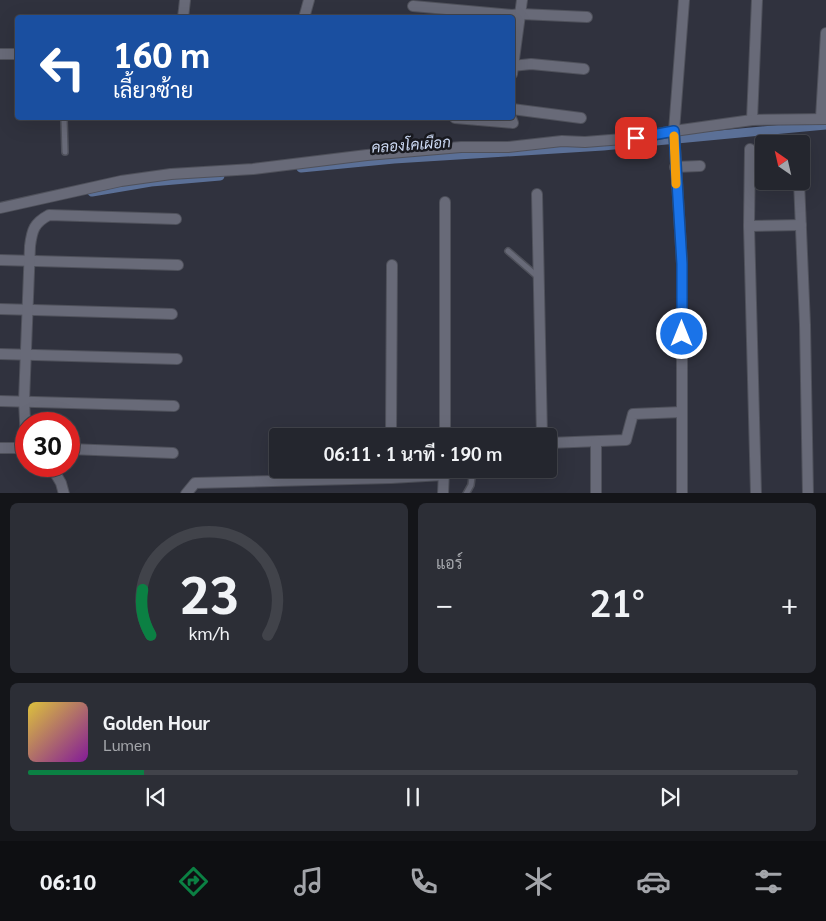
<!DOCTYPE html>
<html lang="th">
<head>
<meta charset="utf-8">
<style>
  body { margin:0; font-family:Georgia,Sarabun,serif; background:#2c2e36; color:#f1f3f6; height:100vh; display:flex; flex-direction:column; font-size:19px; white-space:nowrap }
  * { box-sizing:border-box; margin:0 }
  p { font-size:16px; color:#a3a5aa }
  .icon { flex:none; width:28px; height:28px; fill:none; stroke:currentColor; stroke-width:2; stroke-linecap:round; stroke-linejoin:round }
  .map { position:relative; height:493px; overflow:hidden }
  .panel { display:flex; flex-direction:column; gap:10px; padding:10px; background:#141519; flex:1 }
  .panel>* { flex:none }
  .hud { position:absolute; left:15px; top:15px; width:500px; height:105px; border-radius:5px; box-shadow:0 5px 20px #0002,0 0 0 1px #41434a; background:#1a4fa0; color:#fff; overflow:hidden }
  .needle { width:32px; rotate:326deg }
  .tools { position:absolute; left:755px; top:135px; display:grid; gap:10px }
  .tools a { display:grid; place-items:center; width:55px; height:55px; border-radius:5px; background:#24262e; box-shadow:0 5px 20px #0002,0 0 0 1px #41434a; font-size:25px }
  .speed { position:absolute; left:15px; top:412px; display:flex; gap:10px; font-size:25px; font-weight:700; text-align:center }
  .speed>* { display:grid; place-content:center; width:65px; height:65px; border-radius:50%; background:#24262e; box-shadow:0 5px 20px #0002,0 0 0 1px #41434a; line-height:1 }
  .speed .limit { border:8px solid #d22; background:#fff; color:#111 }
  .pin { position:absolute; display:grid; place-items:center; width:42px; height:42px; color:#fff; margin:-21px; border-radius:10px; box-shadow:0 2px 8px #0006 }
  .me { position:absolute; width:55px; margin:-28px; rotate:0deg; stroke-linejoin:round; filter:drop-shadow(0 0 4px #0008) }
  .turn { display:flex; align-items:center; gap:18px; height:105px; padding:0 15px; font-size:22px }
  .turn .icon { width:65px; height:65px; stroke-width:2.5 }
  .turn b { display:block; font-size:35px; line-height:42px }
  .big { font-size:38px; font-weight:600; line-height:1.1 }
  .panel .tile { flex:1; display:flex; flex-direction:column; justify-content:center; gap:8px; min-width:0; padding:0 18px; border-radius:8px; background:#2c2e36 }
  .panel .dial { align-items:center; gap:0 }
  .dial svg { height:130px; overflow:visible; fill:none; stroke:#41434a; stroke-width:7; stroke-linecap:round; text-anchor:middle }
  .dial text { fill:#f1f3f6; stroke:none }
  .song { display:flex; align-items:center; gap:15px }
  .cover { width:60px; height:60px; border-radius:8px; background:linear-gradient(135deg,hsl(50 70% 55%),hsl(290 70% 35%)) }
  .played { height:5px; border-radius:2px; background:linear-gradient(90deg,#0b8043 15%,#41434a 15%) }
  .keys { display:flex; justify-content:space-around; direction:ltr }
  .heat { display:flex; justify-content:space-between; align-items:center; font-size:28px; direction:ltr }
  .panel .tiles { flex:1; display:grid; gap:10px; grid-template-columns:1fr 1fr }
  .tile:last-child { grid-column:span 2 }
  .trip { position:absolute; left:269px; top:428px; width:288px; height:50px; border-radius:5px; background:#24262e; box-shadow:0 5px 20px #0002,0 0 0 1px #41434a; font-weight:600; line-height:50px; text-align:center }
  .dock { display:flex; height:80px; justify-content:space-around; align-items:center; background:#0e0f12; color:#a3a5aa }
  .dock .icon { width:35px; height:35px }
  .dock .selected { color:#0b8043 }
  .dock b { font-size:22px; color:#f1f3f6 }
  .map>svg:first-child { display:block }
</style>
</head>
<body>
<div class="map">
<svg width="826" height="494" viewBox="0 0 826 494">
  <rect width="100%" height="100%" fill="#30323e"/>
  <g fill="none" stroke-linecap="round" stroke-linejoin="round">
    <g stroke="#5b7097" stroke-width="9">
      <polyline points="301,168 394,159 603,146 826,125"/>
      <polyline points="92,192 151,182 220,176"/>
    </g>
    <g stroke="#4f515b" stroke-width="8">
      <g id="service">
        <polyline points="64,118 65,152"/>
        <polyline points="508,251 538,277"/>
        <polyline points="466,494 471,485 473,469"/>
      </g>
    </g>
    <g stroke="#4f515b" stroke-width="12">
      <g id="minor">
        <polyline points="413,6 512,15 521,14 587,17"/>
        <polyline points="183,18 185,0"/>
        <polyline points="304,18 309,0"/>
        <polyline points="0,54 18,54"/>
        <polyline points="512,66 531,64 584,69"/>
        <polyline points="512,74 522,0"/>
        <polyline points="512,109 581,118"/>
        <polyline points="455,118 513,123 511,118"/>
        <polyline points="821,118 826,33"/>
        <polyline points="752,120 757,0"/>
        <polyline points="798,142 798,144"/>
        <polyline points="750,149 749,226 756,494"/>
        <polyline points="675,167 700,166"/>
        <polyline points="799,181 805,325 808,494"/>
        <polyline points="537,194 542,436"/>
        <polyline points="445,202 445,436"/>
        <polyline points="0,208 121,181 171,174 253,169 367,155 461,147 508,147 562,141 585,142 636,138 674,131 752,120 826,119"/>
        <polyline points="749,226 801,225"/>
        <polyline points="0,260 178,265"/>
        <polyline points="0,309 172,314"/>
        <polyline points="0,354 177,359"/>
        <polyline points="0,401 174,406"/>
        <polyline points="391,436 392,265"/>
        <path d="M26,440L24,401L30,246C32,230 34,223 49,215L176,219"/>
        <polyline points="548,443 626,440 633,414 682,412"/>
        <polyline points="0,448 26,448"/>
        <polyline points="69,449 173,453"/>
        <polyline points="51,466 61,483 64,494"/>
        <polyline points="186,494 195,483 391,478 443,475"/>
        <polyline points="443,494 444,470"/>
        <polyline points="596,494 596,442"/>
        <polyline points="682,494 682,264 674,131 684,0"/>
      </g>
    </g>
    <use href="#service" stroke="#686a78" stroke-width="5"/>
    <use href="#minor" stroke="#686a78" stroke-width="10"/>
  </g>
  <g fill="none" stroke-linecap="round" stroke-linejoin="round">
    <g stroke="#114b97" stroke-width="12">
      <polyline id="route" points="636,138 674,131 682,264 682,334"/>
    </g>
    <use href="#route" stroke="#1a73e8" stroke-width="9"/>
    <polyline stroke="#f59e0b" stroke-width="9" points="674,136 676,184"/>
  </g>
  <g text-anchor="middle" stroke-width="5" stroke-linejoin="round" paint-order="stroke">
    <g font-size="15" font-style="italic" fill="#cddaf4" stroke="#191a20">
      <text transform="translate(411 145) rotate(-4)" y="5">คลองโคเผือก</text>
    </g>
  </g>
</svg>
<div class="tools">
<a><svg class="needle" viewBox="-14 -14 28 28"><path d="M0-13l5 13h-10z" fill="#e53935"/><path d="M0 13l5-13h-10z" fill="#a3a5aa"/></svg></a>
</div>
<div class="speed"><div class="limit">30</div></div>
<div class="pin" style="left:636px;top:138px;background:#d93025"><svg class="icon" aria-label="arrive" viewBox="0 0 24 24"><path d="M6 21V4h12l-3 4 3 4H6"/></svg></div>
<svg class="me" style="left:682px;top:334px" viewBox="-20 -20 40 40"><circle r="17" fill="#1a73e8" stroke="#fff" stroke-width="3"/><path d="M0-11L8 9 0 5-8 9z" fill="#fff"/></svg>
<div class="trip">06:11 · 1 นาที · 190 m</div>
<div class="hud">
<div class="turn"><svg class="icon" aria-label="left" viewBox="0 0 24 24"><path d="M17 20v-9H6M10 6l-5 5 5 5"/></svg><div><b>160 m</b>เลี้ยวซ้าย</div></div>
</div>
</div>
<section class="panel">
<div class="tiles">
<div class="tile dial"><svg viewBox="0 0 100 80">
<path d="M14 69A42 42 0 1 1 86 69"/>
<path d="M14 69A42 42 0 0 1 9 41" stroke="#0b8043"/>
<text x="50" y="56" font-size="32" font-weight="700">23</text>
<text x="50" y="72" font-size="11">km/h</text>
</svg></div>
<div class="tile"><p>แอร์</p>
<div class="heat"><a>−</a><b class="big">21°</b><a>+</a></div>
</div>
<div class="tile">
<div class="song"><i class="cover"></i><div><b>Golden Hour</b><p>Lumen</p></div></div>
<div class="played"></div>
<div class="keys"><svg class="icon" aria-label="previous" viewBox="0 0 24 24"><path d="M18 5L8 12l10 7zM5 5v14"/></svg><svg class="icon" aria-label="pause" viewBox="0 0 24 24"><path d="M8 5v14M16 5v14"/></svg><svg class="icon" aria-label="next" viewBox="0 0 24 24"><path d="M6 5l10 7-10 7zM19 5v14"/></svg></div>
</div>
</div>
</section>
<nav class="dock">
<b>06:10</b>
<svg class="icon selected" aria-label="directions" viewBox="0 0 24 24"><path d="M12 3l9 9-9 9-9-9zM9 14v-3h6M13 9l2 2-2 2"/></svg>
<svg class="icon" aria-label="music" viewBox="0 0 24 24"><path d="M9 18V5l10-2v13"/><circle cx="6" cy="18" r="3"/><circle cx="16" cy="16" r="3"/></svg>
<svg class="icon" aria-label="phone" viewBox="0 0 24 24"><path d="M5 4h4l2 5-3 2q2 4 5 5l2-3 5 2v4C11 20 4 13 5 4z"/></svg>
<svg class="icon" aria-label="climate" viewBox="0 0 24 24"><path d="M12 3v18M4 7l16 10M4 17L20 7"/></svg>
<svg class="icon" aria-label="car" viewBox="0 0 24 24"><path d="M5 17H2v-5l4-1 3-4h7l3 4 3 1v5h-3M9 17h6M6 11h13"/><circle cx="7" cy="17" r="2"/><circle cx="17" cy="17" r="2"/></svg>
<svg class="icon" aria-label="filters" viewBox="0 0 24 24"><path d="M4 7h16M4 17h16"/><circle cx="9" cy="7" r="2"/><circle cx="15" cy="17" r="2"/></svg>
</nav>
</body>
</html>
